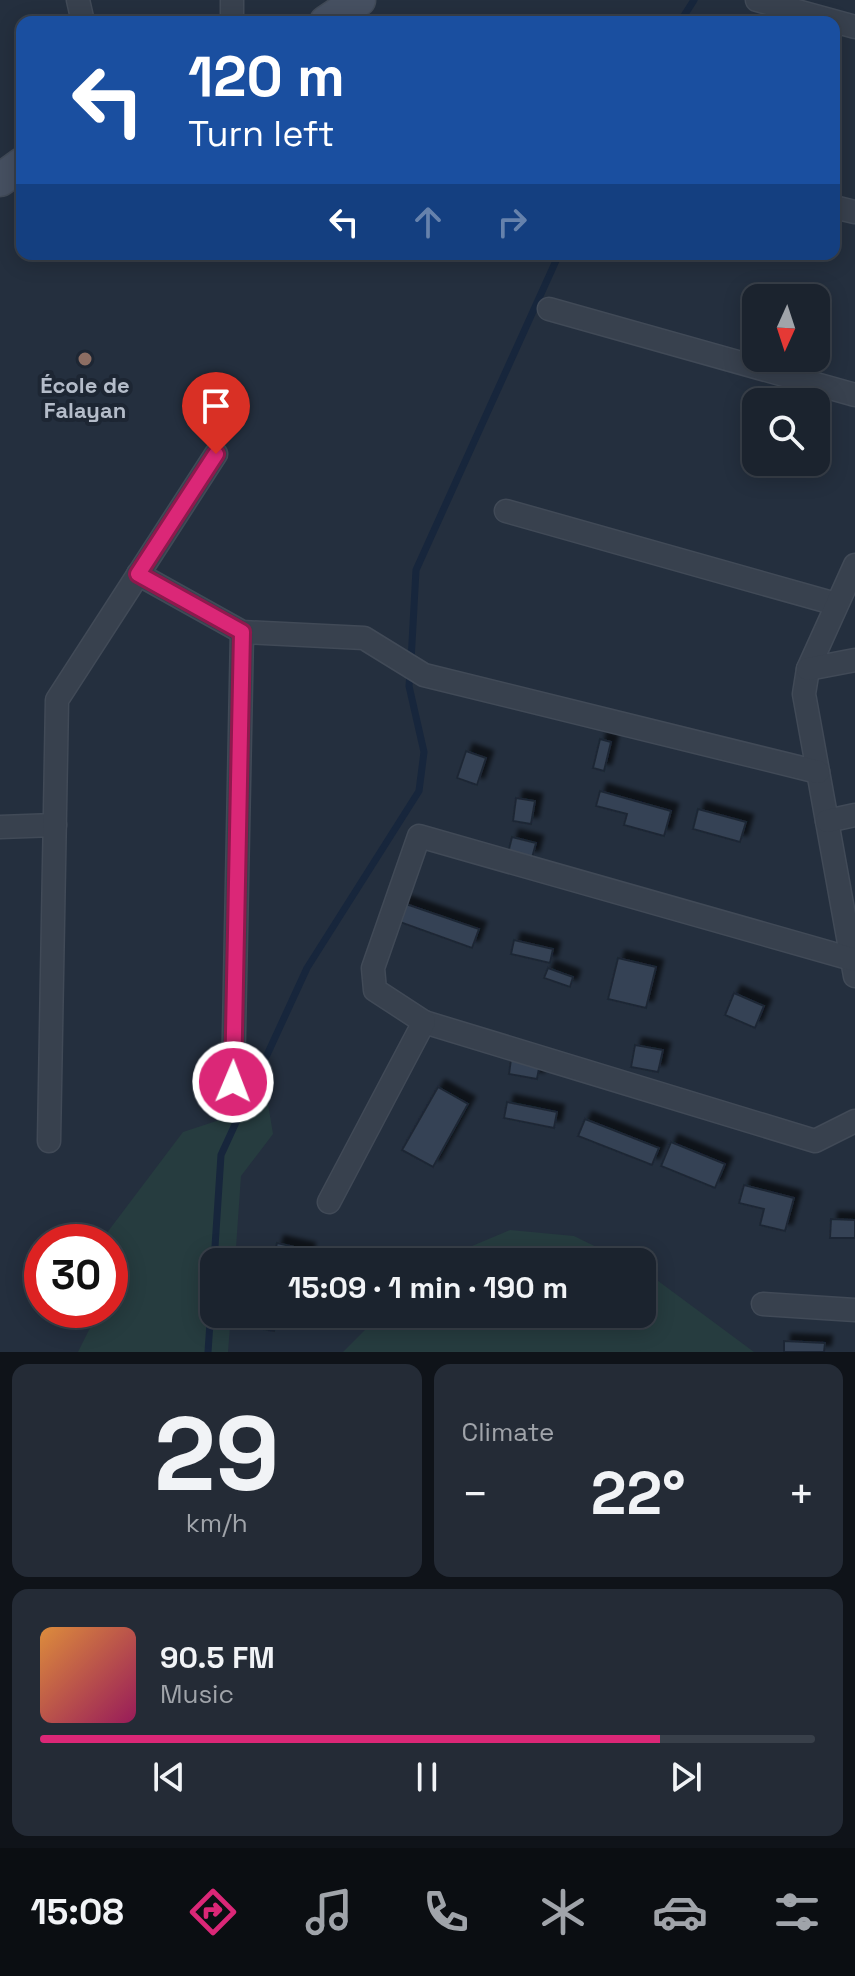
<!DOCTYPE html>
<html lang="en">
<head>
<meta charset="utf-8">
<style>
  body { margin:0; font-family:"Space Grotesk",sans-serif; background:#242b36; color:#f1f3f6; height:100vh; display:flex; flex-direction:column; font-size:30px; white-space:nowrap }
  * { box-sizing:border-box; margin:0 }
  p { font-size:26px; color:#a0a4aa }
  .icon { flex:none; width:44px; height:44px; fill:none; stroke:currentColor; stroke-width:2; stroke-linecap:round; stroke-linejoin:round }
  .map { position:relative; height:1352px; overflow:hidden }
  .details { display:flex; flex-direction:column; gap:12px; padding:12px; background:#0f1319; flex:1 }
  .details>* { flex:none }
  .guide { position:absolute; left:16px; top:16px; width:824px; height:244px; border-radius:16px; box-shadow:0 4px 20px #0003,0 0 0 2px #39404a; background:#1a4fa0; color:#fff; overflow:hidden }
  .needle { width:52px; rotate:183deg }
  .controls { position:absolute; left:742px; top:284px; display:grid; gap:16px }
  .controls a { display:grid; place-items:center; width:88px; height:88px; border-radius:16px; background:#1b232e; box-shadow:0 4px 20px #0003,0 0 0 2px #39404a; font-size:40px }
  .speed { position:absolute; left:24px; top:1224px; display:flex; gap:16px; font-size:40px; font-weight:700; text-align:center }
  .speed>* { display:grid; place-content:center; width:104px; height:104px; border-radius:50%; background:#1b232e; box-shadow:0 4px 20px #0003,0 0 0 2px #39404a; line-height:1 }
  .speed .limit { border:12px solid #d22; background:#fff; color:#111 }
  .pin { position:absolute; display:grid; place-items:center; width:68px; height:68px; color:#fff; margin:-82px -34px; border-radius:50% 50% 50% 0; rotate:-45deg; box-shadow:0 0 8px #0007 }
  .pin .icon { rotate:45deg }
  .me { position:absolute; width:88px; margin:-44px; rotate:1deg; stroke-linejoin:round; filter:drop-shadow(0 0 6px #0008) }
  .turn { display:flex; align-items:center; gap:28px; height:168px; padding:0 40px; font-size:36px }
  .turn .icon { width:104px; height:104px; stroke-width:2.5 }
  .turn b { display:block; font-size:56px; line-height:68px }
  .lanes { display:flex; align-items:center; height:76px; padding:0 40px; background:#0003; justify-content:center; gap:40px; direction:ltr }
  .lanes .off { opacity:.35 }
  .big { font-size:60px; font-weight:700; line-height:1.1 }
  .details .tile { flex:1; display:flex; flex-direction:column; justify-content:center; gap:12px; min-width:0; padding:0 28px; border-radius:16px; background:#242b36 }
  .details .dial { align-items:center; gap:0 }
  .dial b { font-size:104px; line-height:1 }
  .song { display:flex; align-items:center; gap:24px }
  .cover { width:96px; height:96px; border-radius:12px; background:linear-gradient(135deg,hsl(30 70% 55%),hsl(330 70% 35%)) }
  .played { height:8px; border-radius:4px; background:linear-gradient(90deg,#db2777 80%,#39404a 80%) }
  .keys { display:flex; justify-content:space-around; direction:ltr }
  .heat { display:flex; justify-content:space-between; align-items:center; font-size:44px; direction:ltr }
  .details .tiles { flex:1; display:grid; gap:12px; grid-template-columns:1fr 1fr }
  .tile:last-child { grid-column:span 2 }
  .trip { position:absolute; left:200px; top:1248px; width:456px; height:80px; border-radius:16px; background:#1b232e; box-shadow:0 4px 20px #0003,0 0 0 2px #39404a; font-weight:700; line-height:80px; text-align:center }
  .tabs { display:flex; height:128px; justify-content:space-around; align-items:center; background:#0b0e12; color:#a0a4aa }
  .tabs .icon { width:56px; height:56px }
  .tabs .on { color:#db2777 }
  .tabs b { font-size:36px; color:#f1f3f6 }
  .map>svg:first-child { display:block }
</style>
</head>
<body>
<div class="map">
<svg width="855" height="1352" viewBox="0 0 855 1352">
  <defs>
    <filter id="shadow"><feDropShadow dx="7" dy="-7" stdDeviation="2" flood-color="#0009"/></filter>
  </defs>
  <rect width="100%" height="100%" fill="#242f3e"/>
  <g fill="#263c3f">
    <polygon points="268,1104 273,1134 241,1176 235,1262 214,1262 214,1314 231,1314 228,1352 78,1352 99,1310 110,1310 112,1282 110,1242 100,1242 183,1132"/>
    <polygon points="510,1230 574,1236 627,1262 434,1262"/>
    <polygon points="642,1269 754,1352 343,1352 381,1314 642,1314"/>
  </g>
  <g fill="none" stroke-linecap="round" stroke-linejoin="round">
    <g stroke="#17263c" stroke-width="7">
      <polyline points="680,22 694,0"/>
      <polyline points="411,661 416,570 559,254"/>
      <polyline points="214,1262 221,1155 307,968 419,791 424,752 409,686 410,673"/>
      <polyline points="208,1352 214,1263"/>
    </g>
  </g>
  <g fill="#364354" stroke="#1f2835" stroke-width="2" filter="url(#shadow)">
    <polygon points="600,739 611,742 604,771 593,768"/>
    <polygon points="466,751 486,758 477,785 457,778"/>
    <polygon points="600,791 671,811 664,836 624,825 627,814 596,806"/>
    <polygon points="516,798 535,801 531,824 513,821"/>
    <polygon points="698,809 746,822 740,842 693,829"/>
    <polygon points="512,837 536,843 532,858 508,853"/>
    <polygon points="403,903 479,929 472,948 397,921"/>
    <polygon points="514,940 553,949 550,963 511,954"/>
    <polygon points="618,958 656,967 646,1008 608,999"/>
    <polygon points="548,968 573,977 570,987 544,978"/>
    <polygon points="734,993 764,1006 755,1028 725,1015"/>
    <polygon points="635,1045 663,1050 658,1072 631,1067"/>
    <polygon points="511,1059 540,1063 537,1079 509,1074"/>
    <polygon points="438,1087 468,1104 433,1167 402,1150"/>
    <polygon points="507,1102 557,1112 554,1128 504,1118"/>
    <polygon points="585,1119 659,1148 652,1165 578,1136"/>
    <polygon points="671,1142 725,1164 715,1188 661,1166"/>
    <polygon points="744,1185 794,1198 785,1231 760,1225 764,1209 739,1203"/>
    <polygon points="831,1219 855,1220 855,1238 830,1238"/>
    <polygon points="277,1243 308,1250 306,1262 273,1260"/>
    <polygon points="243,1314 277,1314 274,1331 241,1325"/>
    <polygon points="784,1341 825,1343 824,1352 784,1352"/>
  </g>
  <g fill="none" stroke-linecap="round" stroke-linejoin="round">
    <g stroke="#414a57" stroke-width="25">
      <g id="street">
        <polyline points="78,0 83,22"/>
        <polyline points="232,0 232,22"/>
        <polyline points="757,0 855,27"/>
        <polyline points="834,207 855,212"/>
        <polyline points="549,309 855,395"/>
        <polyline points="506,511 836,604"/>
        <polyline points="855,565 808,669 804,694 855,976"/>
        <polyline points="138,574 242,632 364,638 424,675 818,772"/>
        <polyline points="808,669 855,660"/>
        <polyline points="827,821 855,815"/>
        <polyline points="0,827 55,825"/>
        <polyline points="424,1022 815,1141 855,1121"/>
        <polyline points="233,1082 242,632"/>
        <polyline points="49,1141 57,700 216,454"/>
        <polyline points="329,1202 424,1022 375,990 373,968 419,836 855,960"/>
        <polyline points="763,1304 855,1310"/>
      </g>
    </g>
    <g stroke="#414a57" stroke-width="35">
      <g id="secondary">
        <polyline points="326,22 359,0"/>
        <polyline points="0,180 22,164"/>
      </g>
    </g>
    <use href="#street" stroke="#38414e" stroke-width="22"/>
    <use href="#secondary" stroke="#465061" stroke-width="32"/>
  </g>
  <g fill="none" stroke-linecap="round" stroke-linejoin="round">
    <g stroke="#8e194d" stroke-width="20">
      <polyline id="route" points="216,454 138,574 242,632 233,1082"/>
    </g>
    <use href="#route" stroke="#db2777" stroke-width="14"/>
  </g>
  <circle fill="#8d6e63" stroke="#1d2633" stroke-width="3" cx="85" cy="359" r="8"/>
  <g text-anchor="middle" stroke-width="8" stroke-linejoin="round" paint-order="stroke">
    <g font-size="22" font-weight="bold" fill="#b4bcc9" stroke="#1d2633">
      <text x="85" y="393">École de<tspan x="85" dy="25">Falayan</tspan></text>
    </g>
  </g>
</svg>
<div class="controls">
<a><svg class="needle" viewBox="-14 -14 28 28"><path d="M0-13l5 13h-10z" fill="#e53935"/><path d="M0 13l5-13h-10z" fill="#a0a4aa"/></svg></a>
<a><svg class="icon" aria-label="search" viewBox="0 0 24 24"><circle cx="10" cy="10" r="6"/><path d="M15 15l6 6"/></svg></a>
</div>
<div class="speed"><div class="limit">30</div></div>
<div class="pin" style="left:216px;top:454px;background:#d93025"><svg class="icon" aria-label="arrive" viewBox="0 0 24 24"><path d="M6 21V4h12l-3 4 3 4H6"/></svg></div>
<svg class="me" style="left:233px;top:1082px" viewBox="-20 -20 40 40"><circle r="17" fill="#db2777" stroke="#fff" stroke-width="3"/><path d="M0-11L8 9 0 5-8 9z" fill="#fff"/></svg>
<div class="trip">15:09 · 1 min · 190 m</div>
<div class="guide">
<div class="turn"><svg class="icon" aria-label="left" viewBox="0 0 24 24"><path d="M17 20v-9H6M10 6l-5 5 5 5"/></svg><div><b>120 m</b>Turn left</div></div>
<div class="lanes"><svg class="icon" aria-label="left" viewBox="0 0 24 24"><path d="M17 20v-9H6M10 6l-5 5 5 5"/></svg><svg class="icon off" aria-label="ahead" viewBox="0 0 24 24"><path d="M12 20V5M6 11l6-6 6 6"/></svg><svg class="icon off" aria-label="right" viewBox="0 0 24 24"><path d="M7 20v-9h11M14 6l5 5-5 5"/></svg></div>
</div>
</div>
<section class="details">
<div class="tiles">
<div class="tile dial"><b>29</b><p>km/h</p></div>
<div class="tile"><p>Climate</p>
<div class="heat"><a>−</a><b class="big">22°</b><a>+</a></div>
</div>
<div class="tile">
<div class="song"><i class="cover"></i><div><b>90.5 FM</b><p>Music</p></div></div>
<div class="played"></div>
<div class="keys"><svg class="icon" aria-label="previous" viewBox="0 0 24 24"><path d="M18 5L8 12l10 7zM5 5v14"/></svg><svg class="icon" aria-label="pause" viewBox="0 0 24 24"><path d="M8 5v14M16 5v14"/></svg><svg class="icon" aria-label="next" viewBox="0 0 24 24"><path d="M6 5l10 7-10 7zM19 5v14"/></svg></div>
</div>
</div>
</section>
<nav class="tabs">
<b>15:08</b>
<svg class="icon on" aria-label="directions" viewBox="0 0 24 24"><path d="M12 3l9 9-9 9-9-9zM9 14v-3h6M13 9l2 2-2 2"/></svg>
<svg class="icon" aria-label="music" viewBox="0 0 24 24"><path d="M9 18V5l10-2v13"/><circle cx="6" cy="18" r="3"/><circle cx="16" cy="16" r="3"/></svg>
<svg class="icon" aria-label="phone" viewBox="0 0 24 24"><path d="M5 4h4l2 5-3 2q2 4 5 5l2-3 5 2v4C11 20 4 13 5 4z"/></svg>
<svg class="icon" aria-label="climate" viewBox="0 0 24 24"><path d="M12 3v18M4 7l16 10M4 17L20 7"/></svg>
<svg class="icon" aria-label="car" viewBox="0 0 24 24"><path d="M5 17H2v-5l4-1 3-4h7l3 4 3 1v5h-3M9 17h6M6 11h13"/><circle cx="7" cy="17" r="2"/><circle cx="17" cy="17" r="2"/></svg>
<svg class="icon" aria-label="filters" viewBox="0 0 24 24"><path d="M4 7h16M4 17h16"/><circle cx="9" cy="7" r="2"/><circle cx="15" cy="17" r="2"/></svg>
</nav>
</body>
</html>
